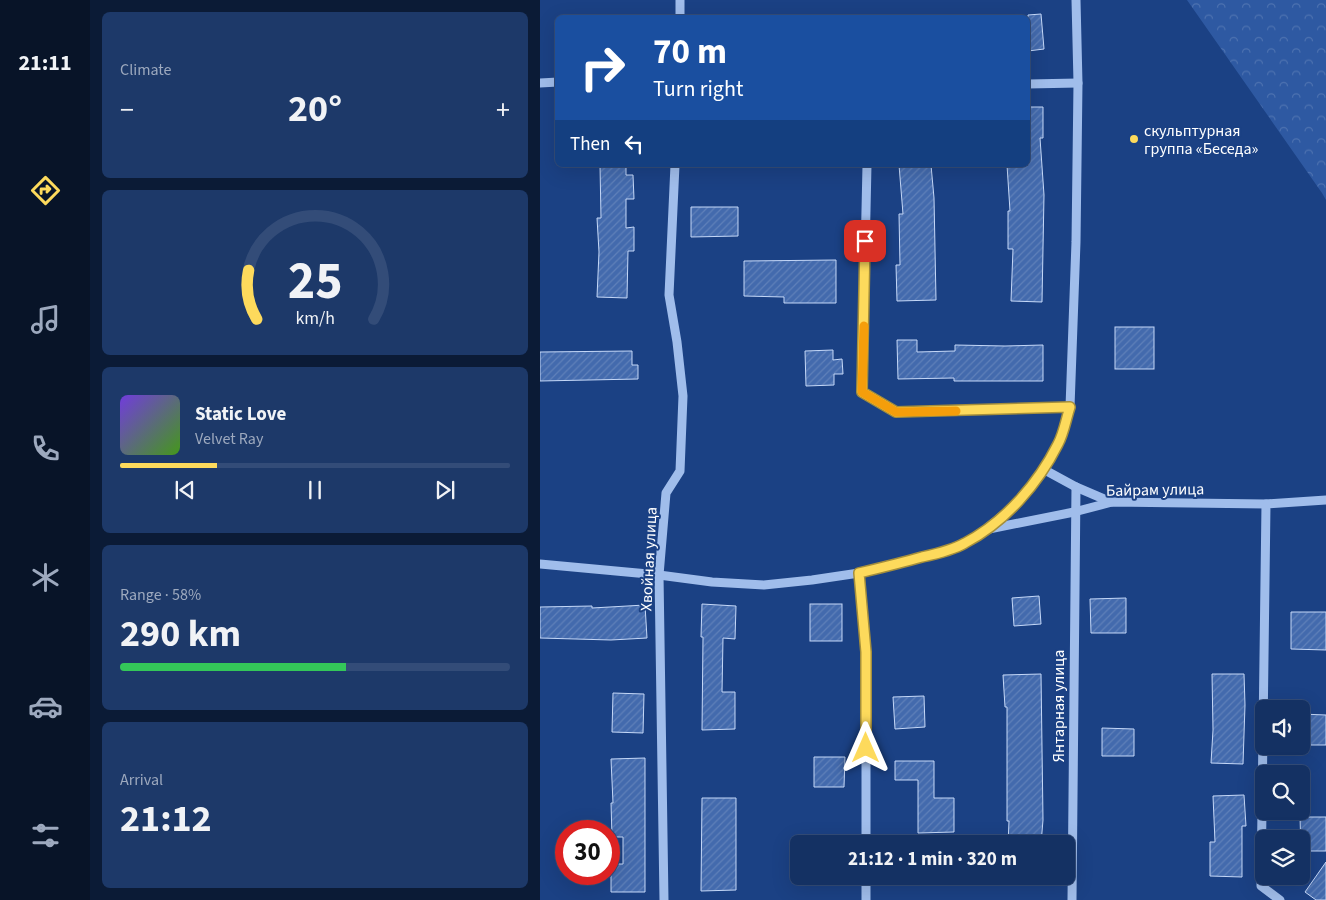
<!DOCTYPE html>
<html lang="en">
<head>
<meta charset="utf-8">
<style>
  body { margin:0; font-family:"Source Sans 3",sans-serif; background:#1d3969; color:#f1f3f6; height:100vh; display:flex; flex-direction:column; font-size:19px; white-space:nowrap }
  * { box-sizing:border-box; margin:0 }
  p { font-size:16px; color:#9da9be }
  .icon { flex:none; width:28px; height:28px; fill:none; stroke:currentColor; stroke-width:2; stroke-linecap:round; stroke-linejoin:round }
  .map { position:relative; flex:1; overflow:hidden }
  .drawer { display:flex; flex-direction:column; gap:12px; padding:12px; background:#0b1b36; width:450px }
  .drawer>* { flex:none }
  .hud { position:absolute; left:15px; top:15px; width:475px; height:152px; border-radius:8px; box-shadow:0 5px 20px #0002,0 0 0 1px #334c78; background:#1a4fa0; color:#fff; overflow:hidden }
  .buttons { position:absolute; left:715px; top:700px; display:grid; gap:10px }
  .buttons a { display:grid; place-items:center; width:55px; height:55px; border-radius:8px; background:#143163; box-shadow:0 5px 20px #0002,0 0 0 1px #334c78; font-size:25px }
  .speed { position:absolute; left:15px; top:820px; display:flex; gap:10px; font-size:25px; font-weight:700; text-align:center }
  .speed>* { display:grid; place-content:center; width:65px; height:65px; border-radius:50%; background:#143163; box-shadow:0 5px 20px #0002,0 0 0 1px #334c78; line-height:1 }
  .speed .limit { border:8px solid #d22; background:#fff; color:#111 }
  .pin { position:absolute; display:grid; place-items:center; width:42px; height:42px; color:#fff; margin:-21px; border-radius:10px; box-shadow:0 2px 8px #0006 }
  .me { position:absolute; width:55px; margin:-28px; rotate:0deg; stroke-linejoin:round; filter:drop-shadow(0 0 4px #0008) }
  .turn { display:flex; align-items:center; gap:18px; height:105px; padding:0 15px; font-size:22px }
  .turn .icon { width:65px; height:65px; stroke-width:2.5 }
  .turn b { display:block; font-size:35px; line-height:42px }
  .then { display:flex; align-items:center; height:48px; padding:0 15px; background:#0003; gap:10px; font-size:19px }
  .big { font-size:38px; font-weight:700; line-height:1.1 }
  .drawer .widget { flex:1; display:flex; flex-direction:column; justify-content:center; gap:8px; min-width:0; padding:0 18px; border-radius:8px; background:#1d3969 }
  .drawer .dial { align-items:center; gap:0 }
  .dial svg { height:130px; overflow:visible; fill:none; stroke:#334c78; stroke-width:7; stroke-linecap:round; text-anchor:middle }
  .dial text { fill:#f1f3f6; stroke:none }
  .song { display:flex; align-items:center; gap:15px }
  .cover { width:60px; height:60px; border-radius:8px; background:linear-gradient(135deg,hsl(260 70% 55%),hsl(100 70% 35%)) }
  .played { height:5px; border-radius:2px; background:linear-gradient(90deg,#fdda5c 25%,#334c78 25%) }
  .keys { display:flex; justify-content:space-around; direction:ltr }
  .heat { display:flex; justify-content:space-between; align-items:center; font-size:28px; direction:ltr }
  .charge { height:8px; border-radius:4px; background:linear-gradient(90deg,#34c759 58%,#334c78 0) }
  .trip { position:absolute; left:250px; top:835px; width:285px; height:50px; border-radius:8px; background:#143163; box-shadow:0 5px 20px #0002,0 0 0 1px #334c78; font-weight:700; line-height:50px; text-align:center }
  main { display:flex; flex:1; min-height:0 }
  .tab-bar { display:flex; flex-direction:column; width:90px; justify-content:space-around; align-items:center; background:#081428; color:#9da9be }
  .tab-bar .icon { width:35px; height:35px }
  .tab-bar .current { color:#fdda5c }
  .tab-bar b { font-size:22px; color:#f1f3f6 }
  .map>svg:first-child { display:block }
</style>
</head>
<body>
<main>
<nav class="tab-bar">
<b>21:11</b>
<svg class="icon current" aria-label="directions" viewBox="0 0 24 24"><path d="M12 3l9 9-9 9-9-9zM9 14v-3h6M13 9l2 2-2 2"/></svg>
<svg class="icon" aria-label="music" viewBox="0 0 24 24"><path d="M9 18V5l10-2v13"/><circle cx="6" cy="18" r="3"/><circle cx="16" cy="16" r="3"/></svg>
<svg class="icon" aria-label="phone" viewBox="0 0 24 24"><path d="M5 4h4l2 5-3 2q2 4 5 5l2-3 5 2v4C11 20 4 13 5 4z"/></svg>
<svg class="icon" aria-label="climate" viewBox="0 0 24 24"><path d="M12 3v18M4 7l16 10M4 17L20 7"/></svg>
<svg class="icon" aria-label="car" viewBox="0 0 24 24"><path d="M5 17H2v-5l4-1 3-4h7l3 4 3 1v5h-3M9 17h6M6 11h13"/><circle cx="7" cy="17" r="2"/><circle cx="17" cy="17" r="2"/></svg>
<svg class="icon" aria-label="filters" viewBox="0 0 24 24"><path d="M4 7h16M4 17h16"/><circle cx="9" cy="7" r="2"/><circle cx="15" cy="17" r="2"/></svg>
</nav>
<section class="drawer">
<div class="widget"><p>Climate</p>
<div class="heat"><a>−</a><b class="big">20°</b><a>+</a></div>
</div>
<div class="widget dial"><svg viewBox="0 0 100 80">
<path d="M14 69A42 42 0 1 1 86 69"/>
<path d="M14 69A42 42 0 0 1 9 39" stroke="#fdda5c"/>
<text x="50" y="56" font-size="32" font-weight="700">25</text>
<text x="50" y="72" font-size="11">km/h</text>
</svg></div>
<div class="widget">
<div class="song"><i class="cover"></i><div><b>Static Love</b><p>Velvet Ray</p></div></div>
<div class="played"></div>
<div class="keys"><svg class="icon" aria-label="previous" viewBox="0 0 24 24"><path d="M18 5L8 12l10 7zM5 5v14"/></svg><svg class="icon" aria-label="pause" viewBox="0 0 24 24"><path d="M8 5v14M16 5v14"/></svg><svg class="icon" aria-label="next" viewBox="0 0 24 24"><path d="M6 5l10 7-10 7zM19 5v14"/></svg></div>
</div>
<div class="widget"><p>Range · 58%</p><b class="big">290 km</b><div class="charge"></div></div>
<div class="widget"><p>Arrival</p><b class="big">21:12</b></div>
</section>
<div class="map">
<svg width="786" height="900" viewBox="0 0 786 900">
  <defs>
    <pattern id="forest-crowns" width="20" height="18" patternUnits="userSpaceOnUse" patternTransform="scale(1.25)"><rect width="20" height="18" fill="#2e59a2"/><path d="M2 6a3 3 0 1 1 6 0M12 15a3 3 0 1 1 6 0" fill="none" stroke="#4d72b0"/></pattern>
    <pattern id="building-hatch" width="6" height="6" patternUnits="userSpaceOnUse" patternTransform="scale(1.25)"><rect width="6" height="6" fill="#436aad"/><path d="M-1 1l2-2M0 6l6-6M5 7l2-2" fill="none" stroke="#5f80b9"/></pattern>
  </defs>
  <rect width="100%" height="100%" fill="#1b4184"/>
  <polygon fill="url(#forest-crowns)" points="647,0 786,0 786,200 782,193"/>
  <g fill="url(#building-hatch)" stroke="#c5d8f8">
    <polygon points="501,14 504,49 488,51 488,15"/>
    <polygon points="488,107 503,107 503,138 500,138 504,195 502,302 471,301 473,249 468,249 468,211 470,211 467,165 488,165"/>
    <polygon points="359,165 391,165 394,198 396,300 357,301 356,265 360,265 359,214 363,214"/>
    <polygon points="60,166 86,166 86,175 93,175 94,199 86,199 86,228 94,227 94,251 88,251 87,298 57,297 59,252 57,218 61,218"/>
    <polygon points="151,207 198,207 198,236 151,237"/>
    <polygon points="296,260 296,303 244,303 244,297 204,296 204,261"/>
    <rect x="575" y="327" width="39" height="42"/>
    <polygon points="357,340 377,340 377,352 415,351 415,345 465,346 503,345 503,381 414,381 414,378 358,379"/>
    <polygon points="293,350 293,360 302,359 303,374 294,374 294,385 266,386 265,351"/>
    <polygon points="92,351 92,365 98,365 98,379 0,381 0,352"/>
    <polygon points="499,596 501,624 474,626 472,598"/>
    <polygon points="586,598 586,633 551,633 550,599"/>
    <polygon points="162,604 196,606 195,639 183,638 182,692 195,692 195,729 162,730 163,637 161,637"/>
    <rect x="270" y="604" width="32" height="37"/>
    <polygon points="105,605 107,638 71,640 0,638 0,607 52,606 52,608"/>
    <polygon points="751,612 786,612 786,650 751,649"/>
    <polygon points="501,674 503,820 501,844 468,844 469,821 467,821 467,707 465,707 463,675"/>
    <polygon points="672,674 704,674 705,705 703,764 671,763 673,730"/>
    <polygon points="73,693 104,694 103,733 72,732"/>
    <polygon points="384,696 385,727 355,729 353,697"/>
    <polygon points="761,714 786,715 786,745 761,745"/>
    <polygon points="562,728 594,729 594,756 562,756"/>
    <polygon points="274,757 305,757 304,787 274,787"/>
    <polygon points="105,758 105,892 71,892 71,864 83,864 83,837 72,837 71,803 73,803 71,759"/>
    <polygon points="355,761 394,761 394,798 414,798 414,832 378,833 378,780 355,780"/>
    <polygon points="704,795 706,826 702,826 702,877 670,876 670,842 675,842 673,796"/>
    <polygon points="162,798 196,798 196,890 161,891"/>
    <polygon points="760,817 786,817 786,851 761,851"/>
    <polygon points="786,862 786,900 776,900 765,892"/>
  </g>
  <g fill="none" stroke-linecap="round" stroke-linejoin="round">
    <g stroke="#a0bdeb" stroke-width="9">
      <polyline points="140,0 140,18"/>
      <polyline points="0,83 18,82"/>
      <polyline points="488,84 538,83"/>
      <polyline points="327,165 322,392 356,412 530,407"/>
      <polyline points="503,469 536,487 571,502"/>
      <polyline points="726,504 721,886 740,900"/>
      <polyline points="449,529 534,512 572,502 726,504 786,500"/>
      <polyline points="0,564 119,575 172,582 224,585 272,580 319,573 397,553 424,544 446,529 468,511 487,491 503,469 519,442 530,407 536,242 538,83 536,0"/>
      <polyline points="319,573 326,652 326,844"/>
      <polyline points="124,900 119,575 126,493 140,471 143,396 137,342 129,295 135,165"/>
      <polyline points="326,900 326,876"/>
      <polyline points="532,900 536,487"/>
    </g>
  </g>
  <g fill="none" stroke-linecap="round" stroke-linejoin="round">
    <g stroke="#a48e3c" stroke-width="12">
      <path id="route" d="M325,241L322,392L356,412L530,407C526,419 524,433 518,444C498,484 465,522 425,543C413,550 396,554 382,557C361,563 340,568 319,573L326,652V748"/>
    </g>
    <use href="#route" stroke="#fdda5c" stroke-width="9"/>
    <polyline stroke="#f59e0b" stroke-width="9" points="324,326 322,392 356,412 416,411"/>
  </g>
  <circle fill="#fdda5c" stroke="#1b4184" stroke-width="2" cx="594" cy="139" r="5"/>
  <g text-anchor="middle" stroke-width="4" stroke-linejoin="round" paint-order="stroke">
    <g font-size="16" fill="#fff" stroke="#1b4184" text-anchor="start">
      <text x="604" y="136">скульптурная<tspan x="604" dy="18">группа «Беседа»</tspan></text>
    </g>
    <g font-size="16" fill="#fff" stroke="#1b4184">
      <text transform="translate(615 489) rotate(-1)" y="6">Байрам улица</text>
      <text transform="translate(108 559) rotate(-87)" y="6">Хвойная улица</text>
      <text transform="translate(518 706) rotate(-90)" y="6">Янтарная улица</text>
    </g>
  </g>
</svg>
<div class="buttons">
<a><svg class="icon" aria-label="sound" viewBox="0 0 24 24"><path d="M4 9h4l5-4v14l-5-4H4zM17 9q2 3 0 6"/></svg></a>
<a><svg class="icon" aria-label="search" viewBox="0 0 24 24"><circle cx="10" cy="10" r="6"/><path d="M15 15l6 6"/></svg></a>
<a><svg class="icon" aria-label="layers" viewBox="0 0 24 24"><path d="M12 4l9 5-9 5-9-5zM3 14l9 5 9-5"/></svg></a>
</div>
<div class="speed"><div class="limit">30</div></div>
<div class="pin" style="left:325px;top:241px;background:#d93025"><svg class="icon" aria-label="arrive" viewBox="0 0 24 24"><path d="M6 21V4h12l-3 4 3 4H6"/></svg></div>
<svg class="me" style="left:326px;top:748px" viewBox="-20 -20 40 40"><path d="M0-17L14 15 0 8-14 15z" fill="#fdda5c" stroke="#fff" stroke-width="4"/></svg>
<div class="trip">21:12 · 1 min · 320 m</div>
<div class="hud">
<div class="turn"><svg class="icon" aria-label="right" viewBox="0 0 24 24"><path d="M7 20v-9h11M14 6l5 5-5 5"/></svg><div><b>70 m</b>Turn right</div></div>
<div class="then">Then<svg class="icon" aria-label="left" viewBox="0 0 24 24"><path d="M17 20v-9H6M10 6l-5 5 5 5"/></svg></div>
</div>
</div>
</main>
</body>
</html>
